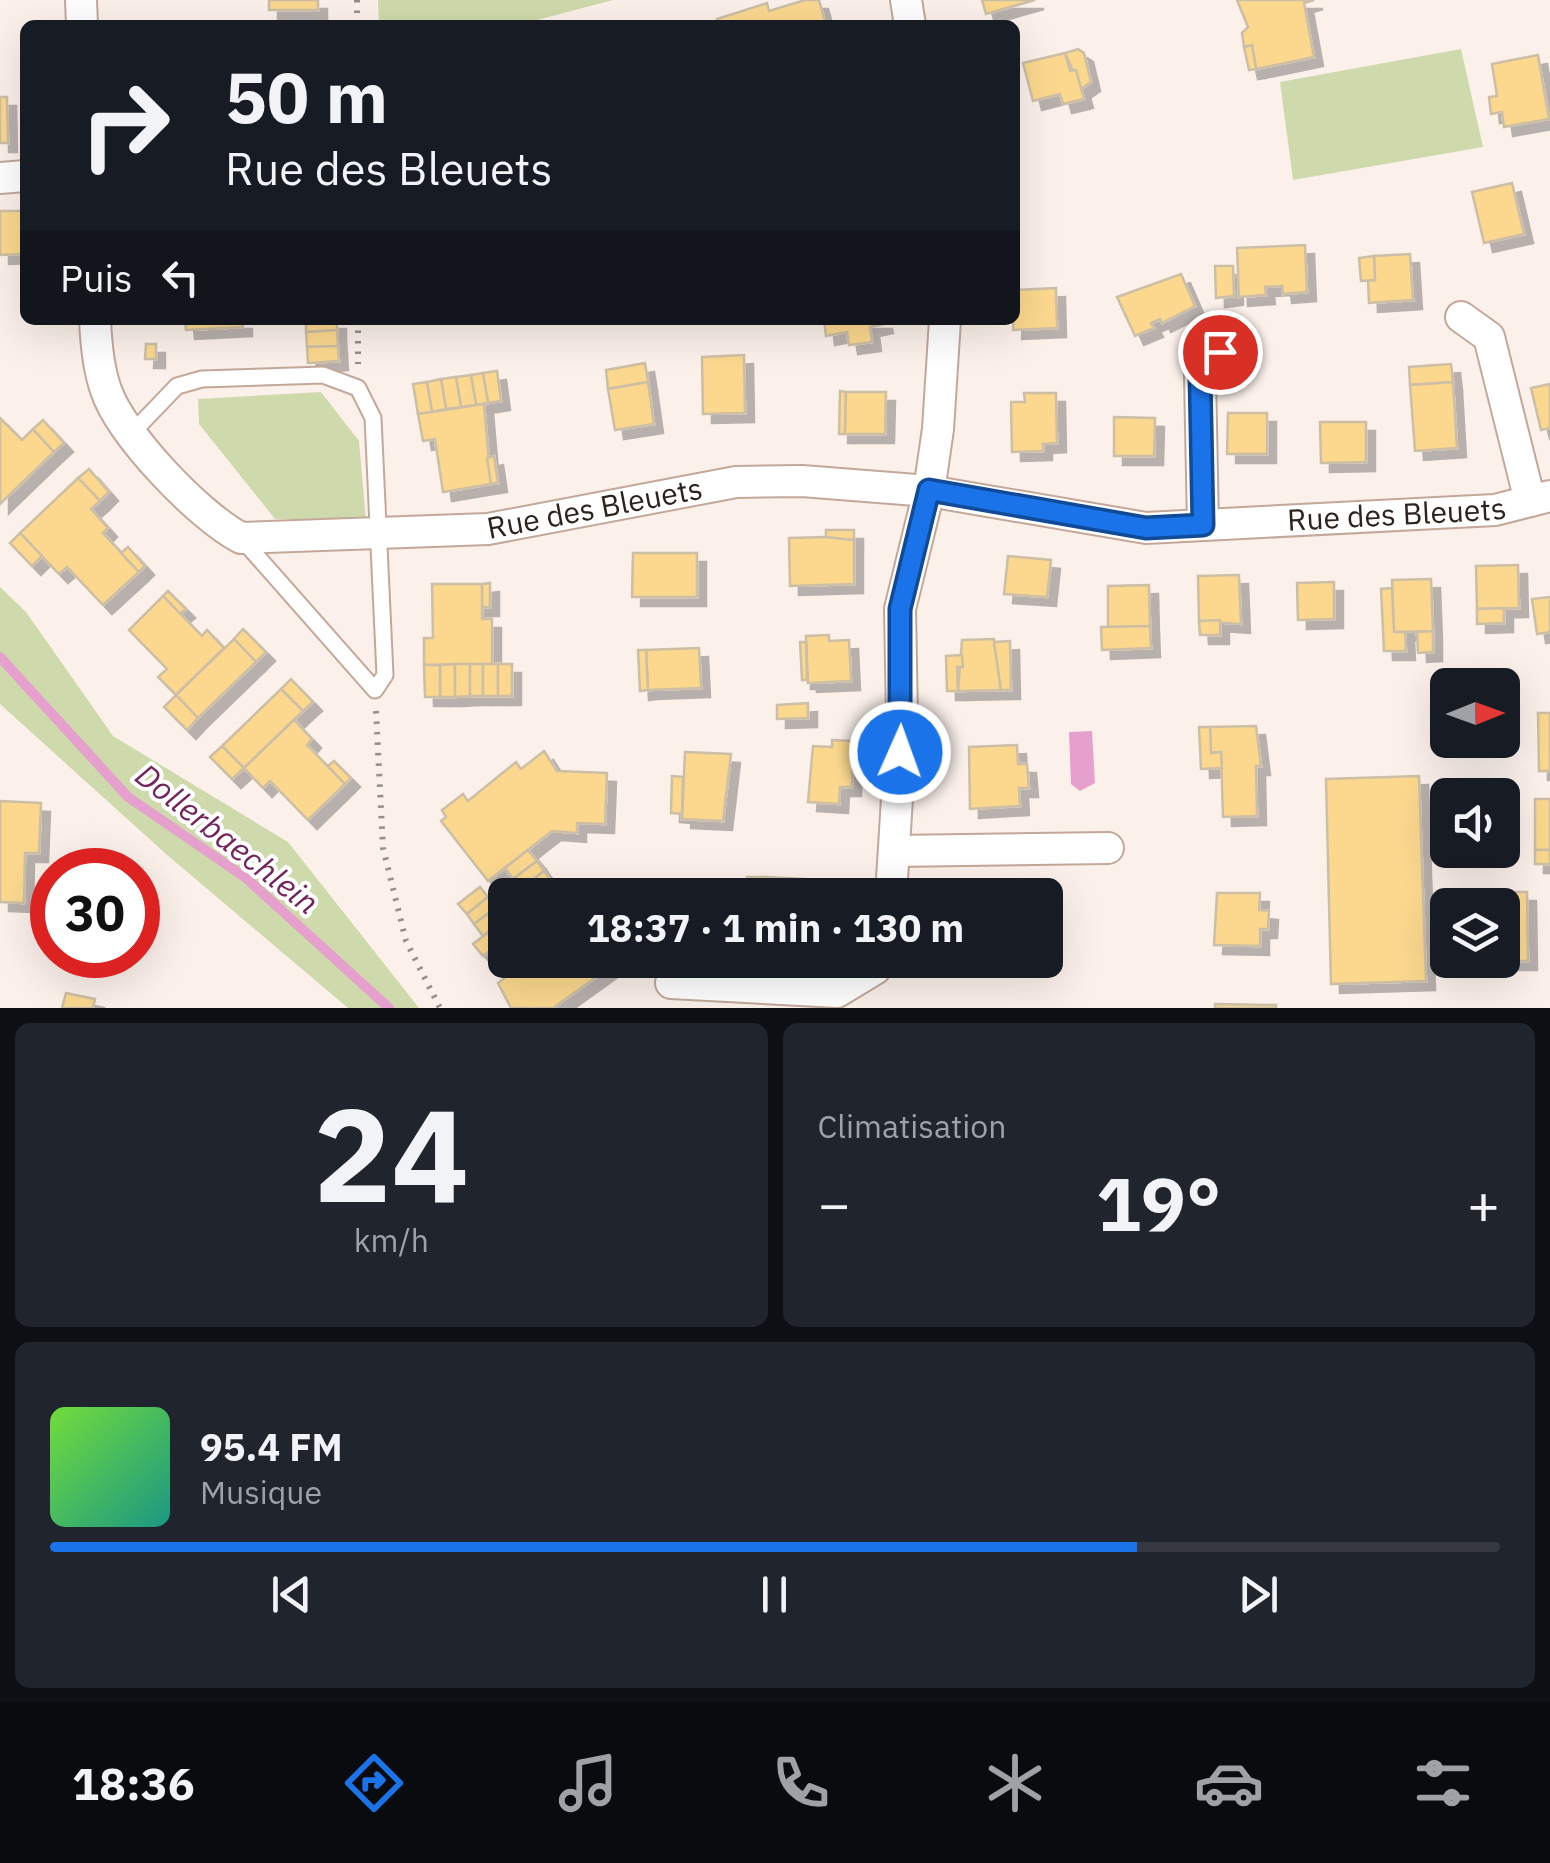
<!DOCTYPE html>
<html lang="fr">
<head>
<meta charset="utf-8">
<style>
  body { margin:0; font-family:"IBM Plex Sans",sans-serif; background:#20242c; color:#f1f3f6; height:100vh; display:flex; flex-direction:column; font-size:38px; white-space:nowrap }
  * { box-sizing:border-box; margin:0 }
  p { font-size:32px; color:#9ea1a6 }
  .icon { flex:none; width:55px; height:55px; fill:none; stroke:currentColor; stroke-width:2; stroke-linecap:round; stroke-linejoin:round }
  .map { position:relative; height:1008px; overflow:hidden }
  .side { display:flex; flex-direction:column; gap:15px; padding:15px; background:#0d0f14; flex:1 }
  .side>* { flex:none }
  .hud { position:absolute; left:20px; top:20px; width:1000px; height:305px; border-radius:15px; box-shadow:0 10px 40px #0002; background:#171b24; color:#f1f3f6; overflow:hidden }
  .needle { width:65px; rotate:89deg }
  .buttons { position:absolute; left:1430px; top:668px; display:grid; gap:20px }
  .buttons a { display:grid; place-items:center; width:90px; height:90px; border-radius:15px; background:#171b24; box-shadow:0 10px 40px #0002; font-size:50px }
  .speed { position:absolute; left:30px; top:848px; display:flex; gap:20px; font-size:50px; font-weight:700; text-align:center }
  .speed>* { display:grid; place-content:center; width:130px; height:130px; border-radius:50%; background:#171b24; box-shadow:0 10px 40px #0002; line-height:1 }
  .speed .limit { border:15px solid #d22; background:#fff; color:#111 }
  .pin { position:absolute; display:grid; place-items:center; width:85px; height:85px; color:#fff; margin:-42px; border:5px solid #fff; border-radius:50%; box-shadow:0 2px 10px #0007 }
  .me { position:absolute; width:110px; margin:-55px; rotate:2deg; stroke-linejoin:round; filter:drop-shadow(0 0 8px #0008) }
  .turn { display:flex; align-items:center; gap:35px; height:210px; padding:0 40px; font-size:45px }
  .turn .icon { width:130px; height:130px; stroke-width:2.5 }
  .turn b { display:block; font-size:70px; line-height:85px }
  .then { display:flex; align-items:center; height:95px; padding:0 40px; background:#0003; gap:20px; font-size:38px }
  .big { font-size:75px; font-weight:800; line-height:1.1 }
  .side .card { flex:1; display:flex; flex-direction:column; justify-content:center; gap:15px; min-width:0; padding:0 35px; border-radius:15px; background:#20242c }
  .side .dial { align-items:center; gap:0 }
  .dial b { font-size:130px; line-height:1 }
  .song { display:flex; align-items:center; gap:30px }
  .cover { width:120px; height:120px; border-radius:15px; background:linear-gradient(135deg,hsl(100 70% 55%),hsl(170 70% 35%)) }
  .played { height:10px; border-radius:5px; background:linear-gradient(90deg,#1a73e8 75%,#363941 75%) }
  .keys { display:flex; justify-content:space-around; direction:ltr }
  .heat { display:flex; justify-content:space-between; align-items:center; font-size:55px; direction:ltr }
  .side .tiles { flex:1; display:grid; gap:15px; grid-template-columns:1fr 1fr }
  .card:last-child { grid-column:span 2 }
  .trip { position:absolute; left:488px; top:878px; width:575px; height:100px; border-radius:15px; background:#171b24; box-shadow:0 10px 40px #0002; font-weight:800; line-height:100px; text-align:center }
  .tab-bar { display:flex; height:160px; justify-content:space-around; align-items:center; background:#090b0e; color:#9ea1a6 }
  .tab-bar .icon { width:70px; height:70px }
  .tab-bar .selected { color:#1a73e8 }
  .tab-bar b { font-size:45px; color:#f1f3f6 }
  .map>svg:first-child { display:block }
</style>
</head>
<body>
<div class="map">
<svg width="1550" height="1008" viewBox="0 0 1550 1008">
  <defs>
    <filter id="shadow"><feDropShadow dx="9" dy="9" stdDeviation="0" flood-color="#0004"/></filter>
  </defs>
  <rect width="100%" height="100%" fill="#fbf0ea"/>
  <g fill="#cfdaac">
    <polygon points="378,0 613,0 518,25 379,25"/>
    <polygon points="1461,49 1483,147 1293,180 1280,82"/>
    <polygon points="321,392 359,441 366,520 275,519 199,424 198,399"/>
    <polygon points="0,587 26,612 113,736 288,842 419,1008 348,1008 166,854 0,704"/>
  </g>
  <polygon fill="#e5a0cd" points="1092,731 1095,783 1080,791 1071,784 1069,732"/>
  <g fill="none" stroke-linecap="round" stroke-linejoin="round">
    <polyline stroke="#e5a0cd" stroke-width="10" points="0,657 128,797 246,878 389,1008"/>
  </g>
  <g fill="#fbd88e" stroke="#ccbfa5" stroke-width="2.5" filter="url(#shadow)">
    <rect x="269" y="0" width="49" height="10"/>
    <polygon points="805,0 819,0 826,25 719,25 717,19 767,3 769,11"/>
    <polygon points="982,0 1035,0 986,14"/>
    <polygon points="1237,0 1314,0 1304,3 1314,57 1256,69 1252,45 1244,47 1242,33 1248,27"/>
    <polygon points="1252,45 1256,69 1249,70 1244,47"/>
    <polygon points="1078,49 1084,53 1091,82 1081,89 1065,53"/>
    <polygon points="1065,53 1070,71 1076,70 1084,99 1063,104 1060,94 1033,101 1023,63"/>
    <polygon points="1538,55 1549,119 1504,127 1502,112 1491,114 1489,97 1497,96 1492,64"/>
    <polygon points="0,97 7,97 8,143 0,143"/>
    <polygon points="1512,183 1524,234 1484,243 1472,192"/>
    <polygon points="0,211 25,211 25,254 0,255"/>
    <polygon points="1305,245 1307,292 1283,294 1282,286 1265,287 1266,295 1239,297 1237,248"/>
    <polygon points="1410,254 1413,300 1369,303 1368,280 1375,280 1374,256"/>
    <polygon points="1374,256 1375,280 1361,281 1359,258"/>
    <polygon points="1215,266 1233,266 1234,296 1216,298"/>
    <polygon points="1181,274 1195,306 1162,323 1160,319 1151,323 1154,328 1135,336 1117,297"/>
    <polygon points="1056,288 1057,328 1013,330 1015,290"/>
    <polygon points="185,320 243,320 243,327 186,330"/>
    <polygon points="306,320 337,320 337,330 306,332"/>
    <polygon points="824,320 883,320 884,324 870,327 872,342 849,345 847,332 826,336"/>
    <polygon points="337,330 338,346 307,347 306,332"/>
    <polygon points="146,344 156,344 156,359 145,359"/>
    <polygon points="338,346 339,361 308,363 307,347"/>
    <polygon points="744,355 745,413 703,414 702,357"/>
    <polygon points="645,363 648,382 608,389 606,370"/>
    <polygon points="1451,364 1453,382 1410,385 1409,367"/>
    <polygon points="497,371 501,401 488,403 483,373"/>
    <polygon points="483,373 488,403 476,405 471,375"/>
    <polygon points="471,375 476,405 461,407 456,377"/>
    <polygon points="456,377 461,407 446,409 441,379"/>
    <polygon points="441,379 446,409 432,412 427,382"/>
    <polygon points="427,382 432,412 418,414 413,384"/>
    <polygon points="648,382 654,424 615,430 608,389"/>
    <polygon points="1453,382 1457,448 1415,451 1410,385"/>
    <polygon points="1550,384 1550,428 1541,430 1531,388"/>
    <polygon points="840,391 846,392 845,434 839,434"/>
    <polygon points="846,392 886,392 885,434 845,434"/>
    <polygon points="1024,393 1056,393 1057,443 1043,444 1043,451 1012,452 1011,402 1025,402"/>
    <polygon points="484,404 491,484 443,492 435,439 423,441 418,414"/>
    <polygon points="1228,413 1267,413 1267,454 1227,454"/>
    <polygon points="1114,417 1155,418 1154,456 1114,456"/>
    <polygon points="0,418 22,440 33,429 54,452 0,504"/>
    <polygon points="43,420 64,443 54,452 33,429"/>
    <polygon points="1320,422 1366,422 1366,462 1321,463"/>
    <polygon points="494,456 498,483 491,484 487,458"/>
    <polygon points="89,469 109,492 100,501 78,478"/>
    <polygon points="78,478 100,501 91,509 108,528 103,533 139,572 103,605 67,567 59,574 20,533"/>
    <rect x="826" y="530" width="28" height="10"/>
    <polygon points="20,533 42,556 32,566 10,543"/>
    <polygon points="826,537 854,540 854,584 790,586 789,538"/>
    <polygon points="128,547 145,566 139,572 121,553"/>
    <polygon points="633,553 697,553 697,597 632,597"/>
    <polygon points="1008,556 1051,560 1047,597 1004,594"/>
    <polygon points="1518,565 1519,608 1477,609 1476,566"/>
    <polygon points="1239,575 1241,624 1199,621 1198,576"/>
    <polygon points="1431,579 1433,631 1394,632 1392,580"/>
    <polygon points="1334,582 1334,619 1298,620 1297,583"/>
    <polygon points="490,583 490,607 482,607 482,584"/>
    <polygon points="432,584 482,584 482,619 492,619 492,664 424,665 424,638 433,638"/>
    <polygon points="1149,585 1150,626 1108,627 1108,586"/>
    <polygon points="1392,588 1394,632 1405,632 1406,651 1384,651 1381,589"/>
    <polygon points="168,591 186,609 180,614 163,596"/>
    <polygon points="163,596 202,636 207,630 224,648 176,695 158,677 167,669 129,630"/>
    <polygon points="1550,597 1550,632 1537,634 1532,599"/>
    <polygon points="1504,608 1504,623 1477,624 1477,609"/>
    <polygon points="1220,620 1220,635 1200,635 1199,621"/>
    <polygon points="1150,626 1151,648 1102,650 1101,627"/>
    <polygon points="243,629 266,652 256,662 234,639"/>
    <polygon points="1433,631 1433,652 1418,653 1417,632"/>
    <polygon points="829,635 829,641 849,640 851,681 808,683 806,636"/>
    <polygon points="234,639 256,662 198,718 176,695"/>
    <polygon points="994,639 1001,690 958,691 962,640"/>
    <polygon points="1010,641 1011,690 1001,690 994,642"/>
    <polygon points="800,642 806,642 807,680 802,680"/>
    <polygon points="699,648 701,688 648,690 646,650"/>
    <polygon points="638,650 646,650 648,690 640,691"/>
    <polygon points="962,655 963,667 957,667 958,691 947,691 946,656"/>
    <polygon points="455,664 455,697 440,697 440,665"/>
    <polygon points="455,664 470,664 470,696 455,697"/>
    <rect x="470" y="664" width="13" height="32"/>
    <rect x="483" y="664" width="15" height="32"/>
    <rect x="498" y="664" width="14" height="32"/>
    <polygon points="424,665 440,665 440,697 425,697"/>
    <polygon points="291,679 313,702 303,711 281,689"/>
    <polygon points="281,689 303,711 244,768 222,746"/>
    <polygon points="176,695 198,718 187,730 164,707"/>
    <polygon points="808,703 808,718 777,719 777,705"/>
    <polygon points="1538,713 1550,713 1550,771 1539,771"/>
    <polygon points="294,720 312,739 307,745 345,784 308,820 270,781 263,788 244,768"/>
    <polygon points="1256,726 1261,766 1256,766 1257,816 1223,817 1221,752 1211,753 1210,727"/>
    <polygon points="1199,727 1210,727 1211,753 1221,752 1222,768 1201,769"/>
    <polygon points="832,740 853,741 852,787 840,787 839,804 808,802 813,746 832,747"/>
    <polygon points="1017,745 1018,764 1027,764 1029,788 1019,788 1020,806 970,809 969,747"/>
    <polygon points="222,746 244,768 232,779 210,757"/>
    <polygon points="544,751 557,771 607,773 605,824 577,823 577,833 552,831 488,881 441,821 446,817 442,810 463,794 468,801 516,762 521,769"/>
    <polygon points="685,752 731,754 723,821 682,819"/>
    <polygon points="334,761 351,778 345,784 328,766"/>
    <polygon points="672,776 683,777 682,814 671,813"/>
    <polygon points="1419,776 1426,981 1331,984 1326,779"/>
    <rect x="1535" y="799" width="15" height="51"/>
    <polygon points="0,801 41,803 39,853 25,853 24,903 0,902"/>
    <polygon points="528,850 537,861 513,879 505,868"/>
    <rect x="1535" y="850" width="15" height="14"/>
    <polygon points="537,861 544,871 521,889 513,879"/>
    <polygon points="544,871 552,882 535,895 526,895 521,889"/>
    <polygon points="747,877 767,877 766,895 746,895"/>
    <polygon points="767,877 803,879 802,895 766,895"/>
    <polygon points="552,882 561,894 535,895"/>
    <polygon points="480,887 488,897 467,914 458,904"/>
    <polygon points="1002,887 1042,889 1042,895 1001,895"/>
    <polygon points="1500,892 1527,892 1528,961 1499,961"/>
    <polygon points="1217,893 1260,893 1259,910 1269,911 1268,929 1260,929 1260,946 1214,945"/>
    <polygon points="488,897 496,908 474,924 467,914"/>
    <polygon points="496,908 505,919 483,936 474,924"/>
    <polygon points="494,928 504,940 483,956 473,944"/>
    <polygon points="520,960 620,960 553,1008 511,1008 498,983 520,966"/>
    <polygon points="66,993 95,999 93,1008 62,1008"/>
    <polygon points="1215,1004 1276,1005 1276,1008 1215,1008"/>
  </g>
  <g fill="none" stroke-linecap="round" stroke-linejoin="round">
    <g stroke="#c3a89a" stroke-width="19">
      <polyline id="service" points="131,434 177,386 202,379 323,375 358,388 373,418 385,675 375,690 241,538"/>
    </g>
    <g stroke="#c3a89a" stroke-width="34">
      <g id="minor">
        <polyline points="81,0 82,25"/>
        <polyline points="906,0 910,25"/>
        <polyline points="0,178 25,176"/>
        <polyline points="1461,317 1489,337 1530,501"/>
        <path id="s1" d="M95,320C96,342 98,368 106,390C121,435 200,517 241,538L488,529L736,482L802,481L929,491L1146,528L1495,510L1550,496"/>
        <polyline points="1203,525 1200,376 1220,353"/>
        <polyline points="894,851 1108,848"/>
        <polyline points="891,895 902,718 900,609 929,491 938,429 945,320"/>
        <polyline points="671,983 837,992 875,969 878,960"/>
      </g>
    </g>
    <g stroke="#988d87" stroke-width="6" stroke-dasharray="2.5 8" stroke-linecap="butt">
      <polyline points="357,0 357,25"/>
      <polyline points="358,320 358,364"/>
      <polyline points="376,711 383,848 406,941 440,1008"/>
    </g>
    <use href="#service" stroke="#fff" stroke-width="15"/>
    <use href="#minor" stroke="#fff" stroke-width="30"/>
  </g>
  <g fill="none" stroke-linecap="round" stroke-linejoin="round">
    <g stroke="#114b97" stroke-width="25">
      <polyline id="route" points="900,752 900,609 929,490 1146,528 1203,525 1200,376 1220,352"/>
    </g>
    <use href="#route" stroke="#1a73e8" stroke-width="18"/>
  </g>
  <g text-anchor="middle" stroke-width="8" stroke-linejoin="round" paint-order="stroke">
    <g font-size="30" fill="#2c221c" stroke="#fff">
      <text dy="10" stroke="none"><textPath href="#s1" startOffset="630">Rue des Bleuets</textPath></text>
      <text dy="10" stroke="none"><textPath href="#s1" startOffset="1438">Rue des Bleuets</textPath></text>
    </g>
    <g font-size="32" font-style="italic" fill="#73245d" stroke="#fff">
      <text transform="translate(227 839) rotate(38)" y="11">Dollerbaechlein</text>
    </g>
  </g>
</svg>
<div class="buttons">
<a><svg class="needle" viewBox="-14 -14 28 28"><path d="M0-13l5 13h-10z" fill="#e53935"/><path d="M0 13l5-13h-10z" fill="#9ea1a6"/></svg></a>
<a><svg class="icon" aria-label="sound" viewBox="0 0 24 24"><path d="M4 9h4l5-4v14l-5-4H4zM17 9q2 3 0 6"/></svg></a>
<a><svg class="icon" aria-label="layers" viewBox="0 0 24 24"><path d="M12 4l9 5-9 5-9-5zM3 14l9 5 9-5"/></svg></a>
</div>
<div class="speed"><div class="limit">30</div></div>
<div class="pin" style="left:1220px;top:352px;background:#d93025"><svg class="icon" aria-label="arrive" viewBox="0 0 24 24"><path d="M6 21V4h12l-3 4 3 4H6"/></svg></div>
<svg class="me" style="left:900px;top:752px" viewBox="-20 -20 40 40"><circle r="17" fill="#1a73e8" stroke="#fff" stroke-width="3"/><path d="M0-11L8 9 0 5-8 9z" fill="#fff"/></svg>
<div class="trip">18:37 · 1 min · 130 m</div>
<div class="hud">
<div class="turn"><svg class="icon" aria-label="right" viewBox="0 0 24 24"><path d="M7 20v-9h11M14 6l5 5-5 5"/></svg><div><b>50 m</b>Rue des Bleuets</div></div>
<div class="then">Puis<svg class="icon" aria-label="left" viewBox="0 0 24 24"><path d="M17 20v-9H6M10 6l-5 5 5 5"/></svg></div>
</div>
</div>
<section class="side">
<div class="tiles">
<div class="card dial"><b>24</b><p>km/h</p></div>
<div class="card"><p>Climatisation</p>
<div class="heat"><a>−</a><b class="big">19°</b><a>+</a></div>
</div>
<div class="card">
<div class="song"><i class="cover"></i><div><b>95.4 FM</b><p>Musique</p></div></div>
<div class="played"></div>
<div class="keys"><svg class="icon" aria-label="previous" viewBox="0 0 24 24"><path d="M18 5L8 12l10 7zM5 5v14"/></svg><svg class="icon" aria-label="pause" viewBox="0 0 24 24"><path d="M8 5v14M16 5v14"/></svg><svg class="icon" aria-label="next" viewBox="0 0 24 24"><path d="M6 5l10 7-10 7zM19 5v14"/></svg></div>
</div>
</div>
</section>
<nav class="tab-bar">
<b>18:36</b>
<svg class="icon selected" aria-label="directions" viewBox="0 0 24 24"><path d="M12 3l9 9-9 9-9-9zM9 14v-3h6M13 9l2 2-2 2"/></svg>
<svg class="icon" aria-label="music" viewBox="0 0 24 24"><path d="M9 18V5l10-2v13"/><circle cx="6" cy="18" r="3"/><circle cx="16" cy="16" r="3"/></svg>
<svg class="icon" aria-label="phone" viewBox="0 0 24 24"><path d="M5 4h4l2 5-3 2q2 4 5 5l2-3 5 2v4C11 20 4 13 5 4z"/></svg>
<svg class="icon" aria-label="climate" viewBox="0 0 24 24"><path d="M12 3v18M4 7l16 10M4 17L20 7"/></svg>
<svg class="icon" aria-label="car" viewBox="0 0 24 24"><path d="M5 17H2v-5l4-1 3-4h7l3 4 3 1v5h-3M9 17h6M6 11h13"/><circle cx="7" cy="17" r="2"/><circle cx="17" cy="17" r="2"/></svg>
<svg class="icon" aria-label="filters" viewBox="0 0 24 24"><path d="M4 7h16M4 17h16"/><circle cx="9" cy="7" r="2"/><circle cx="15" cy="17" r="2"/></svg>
</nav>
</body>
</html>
